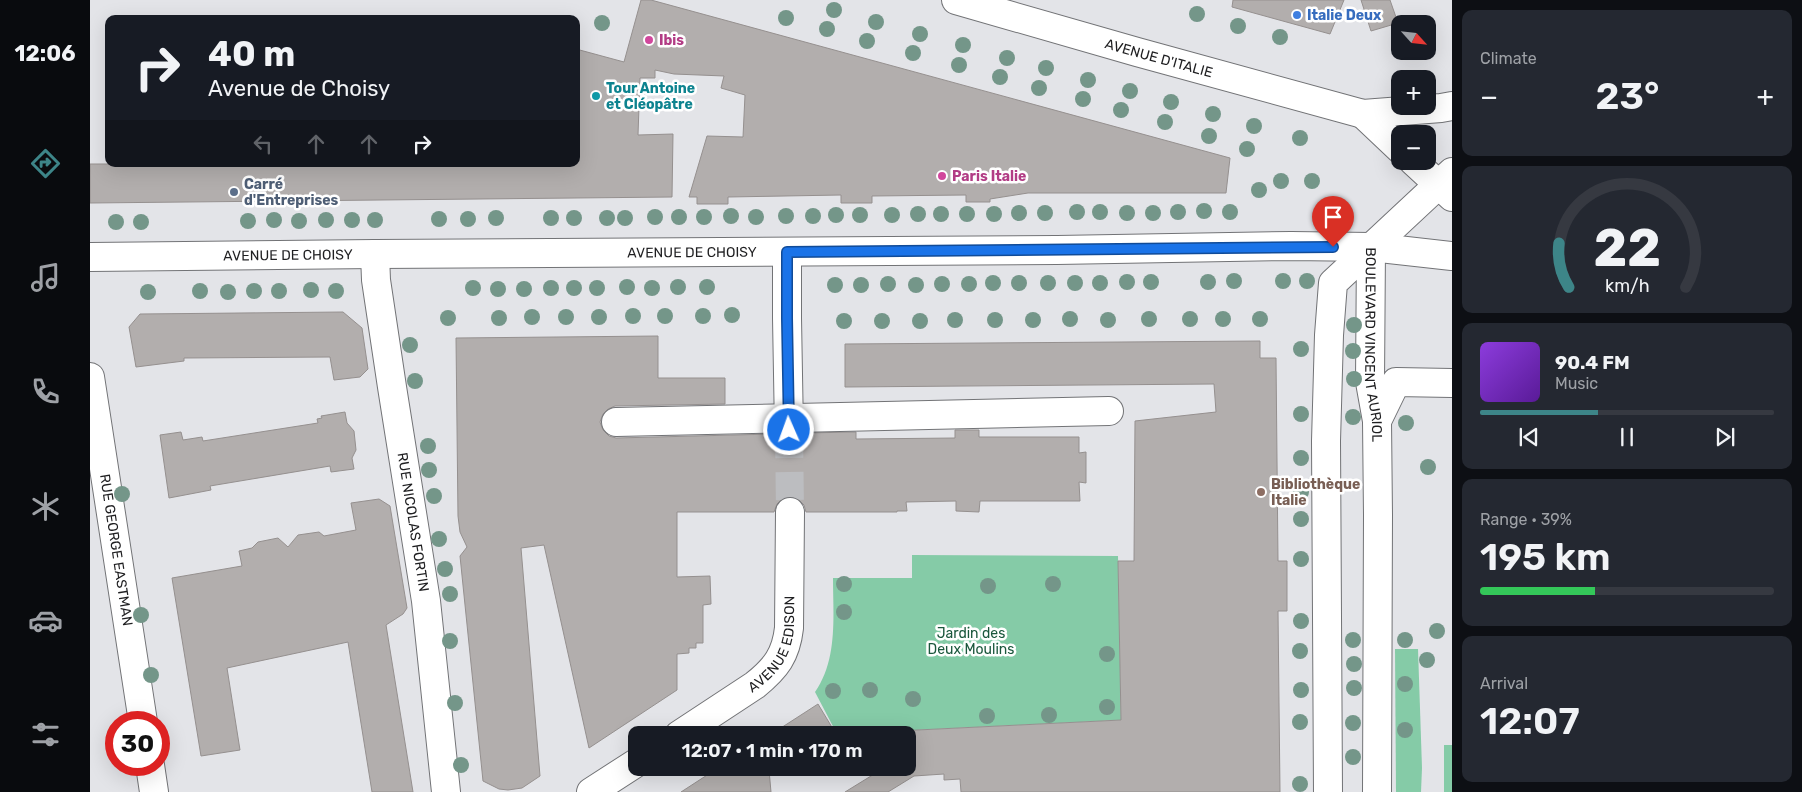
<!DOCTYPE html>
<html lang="en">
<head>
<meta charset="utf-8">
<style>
  body { margin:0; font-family:Rubik,sans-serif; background:#242831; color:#f1f3f6; height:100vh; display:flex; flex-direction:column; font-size:19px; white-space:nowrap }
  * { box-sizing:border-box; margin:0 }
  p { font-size:16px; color:#9ea1a6 }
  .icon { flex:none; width:28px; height:28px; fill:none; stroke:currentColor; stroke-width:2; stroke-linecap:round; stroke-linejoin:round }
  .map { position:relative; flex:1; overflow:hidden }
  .side { display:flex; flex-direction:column; gap:10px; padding:10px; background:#0d0f14; width:350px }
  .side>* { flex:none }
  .top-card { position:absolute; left:15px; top:15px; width:475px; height:152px; border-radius:10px; box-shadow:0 5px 20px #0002; background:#171b24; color:#f1f3f6; overflow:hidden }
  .needle { width:32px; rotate:117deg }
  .tools { position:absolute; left:1301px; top:15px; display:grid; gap:10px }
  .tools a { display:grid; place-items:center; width:45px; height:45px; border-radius:10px; background:#171b24; box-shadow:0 5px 20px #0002; font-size:25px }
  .speed { position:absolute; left:15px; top:711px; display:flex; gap:10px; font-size:25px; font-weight:700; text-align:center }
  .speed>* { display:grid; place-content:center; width:65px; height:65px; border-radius:50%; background:#171b24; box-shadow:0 5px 20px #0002; line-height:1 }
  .speed .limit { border:8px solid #d22; background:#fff; color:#111 }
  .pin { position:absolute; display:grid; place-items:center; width:42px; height:42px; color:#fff; margin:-51px -21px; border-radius:50% 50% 50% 0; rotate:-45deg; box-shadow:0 0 5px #0007 }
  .pin .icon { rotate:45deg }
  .me { position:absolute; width:55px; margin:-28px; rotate:358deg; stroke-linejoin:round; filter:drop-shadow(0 0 4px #0008) }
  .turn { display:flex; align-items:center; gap:18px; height:105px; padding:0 20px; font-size:22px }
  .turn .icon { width:65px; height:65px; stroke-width:2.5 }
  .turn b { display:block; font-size:35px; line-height:42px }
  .lanes { display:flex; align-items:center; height:48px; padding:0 20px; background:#0003; justify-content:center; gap:25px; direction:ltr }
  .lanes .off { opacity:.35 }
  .big { font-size:38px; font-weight:600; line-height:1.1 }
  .side .widget { flex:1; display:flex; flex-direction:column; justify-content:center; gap:8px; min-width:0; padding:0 18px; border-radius:10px; background:#242831 }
  .side .dial { align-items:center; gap:0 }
  .dial svg { height:130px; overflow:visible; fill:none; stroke:#363941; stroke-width:7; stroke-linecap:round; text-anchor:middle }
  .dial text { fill:#f1f3f6; stroke:none }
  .song { display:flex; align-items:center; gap:15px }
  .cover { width:60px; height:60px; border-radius:8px; background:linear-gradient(135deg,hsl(270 70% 55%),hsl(270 70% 35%)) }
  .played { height:5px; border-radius:2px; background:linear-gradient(90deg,#3d8588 40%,#363941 40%) }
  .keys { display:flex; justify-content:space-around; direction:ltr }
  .heat { display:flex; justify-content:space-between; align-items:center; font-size:28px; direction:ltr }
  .charge { height:8px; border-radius:4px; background:linear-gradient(90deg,#34c759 39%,#363941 0) }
  .trip { position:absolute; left:538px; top:726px; width:288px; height:50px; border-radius:10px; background:#171b24; box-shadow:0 5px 20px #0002; font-weight:600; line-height:50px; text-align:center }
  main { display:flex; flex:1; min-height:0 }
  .menu { display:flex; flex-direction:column; width:90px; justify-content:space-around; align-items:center; background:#090b0e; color:#9ea1a6 }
  .menu .icon { width:35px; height:35px }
  .menu .on { color:#3d8588 }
  .menu b { font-size:22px; color:#f1f3f6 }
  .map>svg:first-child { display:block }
</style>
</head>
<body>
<main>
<nav class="menu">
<b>12:06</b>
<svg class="icon on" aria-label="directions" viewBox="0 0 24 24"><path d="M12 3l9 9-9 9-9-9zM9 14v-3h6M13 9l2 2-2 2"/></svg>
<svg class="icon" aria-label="music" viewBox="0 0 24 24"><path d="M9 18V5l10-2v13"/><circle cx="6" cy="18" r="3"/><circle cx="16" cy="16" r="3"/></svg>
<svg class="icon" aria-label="phone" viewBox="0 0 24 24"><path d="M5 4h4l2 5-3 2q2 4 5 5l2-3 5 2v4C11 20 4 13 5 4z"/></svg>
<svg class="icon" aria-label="climate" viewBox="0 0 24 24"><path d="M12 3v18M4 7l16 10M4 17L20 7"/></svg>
<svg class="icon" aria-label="car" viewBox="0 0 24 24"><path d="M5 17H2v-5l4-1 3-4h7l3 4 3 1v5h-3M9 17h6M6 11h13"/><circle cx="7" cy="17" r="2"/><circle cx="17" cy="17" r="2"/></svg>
<svg class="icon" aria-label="filters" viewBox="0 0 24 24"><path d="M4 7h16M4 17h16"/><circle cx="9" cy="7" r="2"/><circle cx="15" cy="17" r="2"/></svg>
</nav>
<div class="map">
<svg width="1362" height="792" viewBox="0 0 1362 792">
  <rect width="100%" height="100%" fill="#e3e4e8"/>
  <g fill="#85cba7">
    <path d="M822,555L1028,556L1031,720L747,734L725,692C748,659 743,616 743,578H822Z"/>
    <polygon points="1305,649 1328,649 1332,768 1331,792 1306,792"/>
    <rect x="1354" y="745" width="8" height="47"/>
  </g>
  <g fill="#b2aead" stroke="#95908f">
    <polygon points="551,0 561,0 1140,158 1136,193 938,193 900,199 900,202 876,202 876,195 782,196 782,203 751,203 751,195 638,197 638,204 607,204 607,197 599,197 617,136 653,137 655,95 631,88 634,76 584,74 565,70 565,78 550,78 548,135 583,134 582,197 0,203 0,164 486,164 486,49 534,62"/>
    <polygon points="1143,0 1254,0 1240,34 1142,7"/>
    <polygon points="1271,0 1300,0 1308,23 1281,31"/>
    <polygon points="253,312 272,328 278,369 270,377 244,380 240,357 94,358 94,361 46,367 39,327 50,314"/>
    <polygon points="568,336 568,378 635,378 635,404 525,406 518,409 513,414 510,422 513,430 519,436 526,438 684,434 686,438 691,443 699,446 707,443 712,438 714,433 766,432 766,439 865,438 865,430 889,430 889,437 989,437 989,453 996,452 996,483 989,482 990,501 890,501 889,512 866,511 866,501 816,502 817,511 807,511 807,512 716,512 714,505 708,499 700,496 693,498 687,504 684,512 587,512 587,577 620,576 621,604 613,605 613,643 606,643 606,648 599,648 599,653 587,654 587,690 499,748 454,545 431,548 450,776 432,788 418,790 409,789 393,781 370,556 377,547 370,532 368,516 366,338"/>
    <polygon points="1170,341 1170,358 1186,358 1188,561 1197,561 1197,611 1188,611 1190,792 871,792 870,779 854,780 854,774 824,776 798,792 755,792 794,768 816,768 816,735 680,735 728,704 746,734 1031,720 1028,561 1044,561 1045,421 1126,412 1124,384 755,387 755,344"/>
    <polygon points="255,412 257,423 264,431 266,450 262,458 264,469 241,472 240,466 120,486 121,490 79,498 70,435 91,432 93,440 112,437 113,441 228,423 227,419 232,418 231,416"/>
    <polygon points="289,499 300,506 317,608 313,614 296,625 323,792 282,792 258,642 137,668 150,750 111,756 82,578 152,566 149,551 162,548 168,542 188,538 198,547 208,535 229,532 234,536 266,530 261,503"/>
    <polygon points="628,768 721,768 679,770 681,792 591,792"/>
  </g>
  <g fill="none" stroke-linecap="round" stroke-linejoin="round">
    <polyline stroke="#bcbdc0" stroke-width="28" stroke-dasharray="28 14" stroke-linecap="butt" points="699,430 700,512"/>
    <g stroke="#727376" stroke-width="30">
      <g id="minor">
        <path id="s1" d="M1281,247L1280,382L1287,421L1288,515L1287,792"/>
        <polyline points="697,252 697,318 699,430"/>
        <path id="s2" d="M285,254L286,280L302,387L336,601L356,792"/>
        <path id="s3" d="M0,377L53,722"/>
        <polyline points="1287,421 1306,382 1362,383"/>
        <polyline points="526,422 1019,411"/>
        <path id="s4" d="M589,735L665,685C686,668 696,655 699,628L700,512"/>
        <polyline points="60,765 64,792"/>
        <polyline points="501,792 546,763"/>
      </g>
    </g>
    <g stroke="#727376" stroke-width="30">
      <g id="major">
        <path id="s5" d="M866,0L1047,52L1273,114L1351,108L1362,106"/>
        <polyline points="1273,114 1310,149"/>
        <polyline points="1323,161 1362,197"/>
        <path id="s6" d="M0,257L285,254L967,250L1201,246L1281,247L1362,256"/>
        <polyline points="1238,792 1236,441 1239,335 1243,283 1362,172"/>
      </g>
    </g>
    <use href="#minor" stroke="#fff" stroke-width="28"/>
    <use href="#major" stroke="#fff" stroke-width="28"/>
  </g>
  <g fill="#749689">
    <circle cx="744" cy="10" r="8"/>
    <circle cx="1107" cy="14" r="8"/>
    <circle cx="696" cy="18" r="8"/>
    <circle cx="786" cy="22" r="8"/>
    <circle cx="512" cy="23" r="8"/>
    <circle cx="1148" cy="26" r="8"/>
    <circle cx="737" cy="29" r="8"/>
    <circle cx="830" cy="34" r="8"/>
    <circle cx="1190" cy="37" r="8"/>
    <circle cx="777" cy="41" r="8"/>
    <circle cx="873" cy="45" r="8"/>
    <circle cx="823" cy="53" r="8"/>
    <circle cx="917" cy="58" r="8"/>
    <circle cx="869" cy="65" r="8"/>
    <circle cx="956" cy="68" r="8"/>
    <circle cx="910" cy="77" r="8"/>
    <circle cx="998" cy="80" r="8"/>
    <circle cx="949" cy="88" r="8"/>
    <circle cx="1040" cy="91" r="8"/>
    <circle cx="993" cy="99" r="8"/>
    <circle cx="1081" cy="102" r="8"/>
    <circle cx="1031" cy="110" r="8"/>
    <circle cx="1123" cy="114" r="8"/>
    <circle cx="1075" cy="122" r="8"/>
    <circle cx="1164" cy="126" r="8"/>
    <circle cx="1119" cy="136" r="8"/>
    <circle cx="1210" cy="138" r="8"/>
    <circle cx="1157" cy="149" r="8"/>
    <circle cx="1191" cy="181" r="8"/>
    <circle cx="1222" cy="181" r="8"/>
    <circle cx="1169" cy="190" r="8"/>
    <circle cx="1114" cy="211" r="8"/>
    <circle cx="987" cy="212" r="8"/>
    <circle cx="1010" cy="212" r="8"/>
    <circle cx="1088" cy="212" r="8"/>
    <circle cx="1140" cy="212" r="8"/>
    <circle cx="929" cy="213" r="8"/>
    <circle cx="955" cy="213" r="8"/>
    <circle cx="1037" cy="213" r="8"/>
    <circle cx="1063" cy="213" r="8"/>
    <circle cx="828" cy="214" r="8"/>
    <circle cx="851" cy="214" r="8"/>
    <circle cx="877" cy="214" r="8"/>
    <circle cx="904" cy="214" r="8"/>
    <circle cx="746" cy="215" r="8"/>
    <circle cx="770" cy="215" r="8"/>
    <circle cx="802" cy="215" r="8"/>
    <circle cx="641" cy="216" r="8"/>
    <circle cx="696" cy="216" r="8"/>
    <circle cx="723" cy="216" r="8"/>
    <circle cx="565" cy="217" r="8"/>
    <circle cx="589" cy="217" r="8"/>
    <circle cx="614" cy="217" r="8"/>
    <circle cx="666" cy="217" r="8"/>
    <circle cx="406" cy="218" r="8"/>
    <circle cx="461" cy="218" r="8"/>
    <circle cx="484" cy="218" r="8"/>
    <circle cx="517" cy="218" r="8"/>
    <circle cx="535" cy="218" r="8"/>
    <circle cx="349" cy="219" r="8"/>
    <circle cx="378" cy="219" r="8"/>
    <circle cx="184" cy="220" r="8"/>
    <circle cx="236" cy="220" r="8"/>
    <circle cx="262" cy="220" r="8"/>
    <circle cx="285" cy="220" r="8"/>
    <circle cx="158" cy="221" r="8"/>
    <circle cx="209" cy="221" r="8"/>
    <circle cx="26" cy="222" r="8"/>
    <circle cx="51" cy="222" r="8"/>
    <circle cx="1144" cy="281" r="8"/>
    <circle cx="1193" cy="281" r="8"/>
    <circle cx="1217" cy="281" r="8"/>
    <circle cx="1037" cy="282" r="8"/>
    <circle cx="1061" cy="282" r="8"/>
    <circle cx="1118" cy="282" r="8"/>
    <circle cx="903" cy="283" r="8"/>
    <circle cx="929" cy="283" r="8"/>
    <circle cx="958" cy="283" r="8"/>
    <circle cx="985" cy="283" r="8"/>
    <circle cx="1010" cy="283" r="8"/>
    <circle cx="798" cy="284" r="8"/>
    <circle cx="852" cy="284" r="8"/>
    <circle cx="879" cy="284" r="8"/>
    <circle cx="745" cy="285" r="8"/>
    <circle cx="771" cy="285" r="8"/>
    <circle cx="826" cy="285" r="8"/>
    <circle cx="537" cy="287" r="8"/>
    <circle cx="588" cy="287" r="8"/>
    <circle cx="617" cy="287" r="8"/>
    <circle cx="383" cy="288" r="8"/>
    <circle cx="461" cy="288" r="8"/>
    <circle cx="484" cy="288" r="8"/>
    <circle cx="507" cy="288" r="8"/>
    <circle cx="562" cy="288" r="8"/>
    <circle cx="408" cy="289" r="8"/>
    <circle cx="434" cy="289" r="8"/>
    <circle cx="221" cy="290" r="8"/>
    <circle cx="110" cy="291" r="8"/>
    <circle cx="164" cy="291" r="8"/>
    <circle cx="189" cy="291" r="8"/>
    <circle cx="246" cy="291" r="8"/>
    <circle cx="58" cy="292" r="8"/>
    <circle cx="138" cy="292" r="8"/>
    <circle cx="642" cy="315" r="8"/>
    <circle cx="543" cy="316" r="8"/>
    <circle cx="575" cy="316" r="8"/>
    <circle cx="613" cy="316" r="8"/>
    <circle cx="442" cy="317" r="8"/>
    <circle cx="476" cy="317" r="8"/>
    <circle cx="509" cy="317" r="8"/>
    <circle cx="358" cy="318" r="8"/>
    <circle cx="409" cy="318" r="8"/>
    <circle cx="980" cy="319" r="8"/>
    <circle cx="1059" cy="319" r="8"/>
    <circle cx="1100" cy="319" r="8"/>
    <circle cx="1133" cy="319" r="8"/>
    <circle cx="1170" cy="319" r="8"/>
    <circle cx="865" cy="320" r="8"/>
    <circle cx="905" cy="320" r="8"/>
    <circle cx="943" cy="320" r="8"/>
    <circle cx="1018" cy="320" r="8"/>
    <circle cx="754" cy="321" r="8"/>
    <circle cx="792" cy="321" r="8"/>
    <circle cx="830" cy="321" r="8"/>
    <circle cx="1264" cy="325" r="8"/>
    <circle cx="320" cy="345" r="8"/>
    <circle cx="1211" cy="349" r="8"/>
    <circle cx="1263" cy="351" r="8"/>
    <circle cx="1264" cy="379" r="8"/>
    <circle cx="325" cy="381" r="8"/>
    <circle cx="1211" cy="414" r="8"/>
    <circle cx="1263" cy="417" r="8"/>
    <circle cx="1316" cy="423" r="8"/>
    <circle cx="338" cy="446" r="8"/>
    <circle cx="1211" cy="458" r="8"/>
    <circle cx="1338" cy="467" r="8"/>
    <circle cx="339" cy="470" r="8"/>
    <circle cx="1211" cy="492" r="8"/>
    <circle cx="32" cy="494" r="8"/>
    <circle cx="344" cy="496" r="8"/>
    <circle cx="1211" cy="519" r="8"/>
    <circle cx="349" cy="539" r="8"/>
    <circle cx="1211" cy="559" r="8"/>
    <circle cx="355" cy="569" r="8"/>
    <circle cx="754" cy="584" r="8"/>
    <circle cx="963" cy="584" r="8"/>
    <circle cx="898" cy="586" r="8"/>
    <circle cx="360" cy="594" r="8"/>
    <circle cx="754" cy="612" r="8"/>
    <circle cx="51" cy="615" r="8"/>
    <circle cx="1211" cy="621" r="8"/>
    <circle cx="1347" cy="631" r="8"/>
    <circle cx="1263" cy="640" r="8"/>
    <circle cx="1315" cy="640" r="8"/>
    <circle cx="360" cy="641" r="8"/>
    <circle cx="1210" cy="651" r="8"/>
    <circle cx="1017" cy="654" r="8"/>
    <circle cx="1337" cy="660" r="8"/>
    <circle cx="1264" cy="664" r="8"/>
    <circle cx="61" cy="675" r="8"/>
    <circle cx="1315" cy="684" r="8"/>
    <circle cx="1264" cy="688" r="8"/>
    <circle cx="780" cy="690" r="8"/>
    <circle cx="1211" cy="690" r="8"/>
    <circle cx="743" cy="691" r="8"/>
    <circle cx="823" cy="699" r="8"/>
    <circle cx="365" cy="703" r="8"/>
    <circle cx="1017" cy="707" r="8"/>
    <circle cx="959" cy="715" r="8"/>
    <circle cx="897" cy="716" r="8"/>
    <circle cx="1210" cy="722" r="8"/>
    <circle cx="1263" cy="723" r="8"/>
    <circle cx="1315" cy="730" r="8"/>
    <circle cx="1263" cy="757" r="8"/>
    <circle cx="371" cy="765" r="8"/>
    <circle cx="1210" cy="784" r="8"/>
  </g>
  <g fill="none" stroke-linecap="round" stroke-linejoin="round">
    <g stroke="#114b97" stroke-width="12">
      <polyline id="route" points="699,430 697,318 697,252 1243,247"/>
    </g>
    <use href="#route" stroke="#1a73e8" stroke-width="9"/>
  </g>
  <circle fill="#3f7fe0" stroke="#fff" stroke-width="2" cx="1207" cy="15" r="5"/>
  <g fill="#d1479c" stroke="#fff" stroke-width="2">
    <circle cx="559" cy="40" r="5"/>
    <circle cx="852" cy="176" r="5"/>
  </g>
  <circle fill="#0f9aa8" stroke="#fff" stroke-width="2" cx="506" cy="96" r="5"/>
  <circle fill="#5c6f8a" stroke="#fff" stroke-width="2" cx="144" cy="192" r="5"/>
  <circle fill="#8d6e63" stroke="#fff" stroke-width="2" cx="1171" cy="492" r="5"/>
  <g text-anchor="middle" stroke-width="5" stroke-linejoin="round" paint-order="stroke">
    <g font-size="14" font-weight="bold" fill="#366cbe" stroke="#fff" text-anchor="start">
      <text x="1217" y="20">Italie Deux</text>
    </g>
    <g font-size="14" font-weight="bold" fill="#b23c85" stroke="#fff" text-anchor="start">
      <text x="569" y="45">Ibis</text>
      <text x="862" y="181">Paris Italie</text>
    </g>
    <g font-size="14" fill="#1f1f21" stroke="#fff">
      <text dy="5" stroke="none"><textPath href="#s5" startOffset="211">AVENUE D'ITALIE</textPath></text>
      <text dy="5" stroke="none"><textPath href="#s6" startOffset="602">AVENUE DE CHOISY</textPath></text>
      <text dy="5" stroke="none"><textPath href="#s6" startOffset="198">AVENUE DE CHOISY</textPath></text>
      <text dy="5" stroke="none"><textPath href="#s1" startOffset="98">BOULEVARD VINCENT AURIOL</textPath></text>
      <text dy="5" stroke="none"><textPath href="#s2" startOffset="271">RUE NICOLAS FORTIN</textPath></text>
      <text dy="5" stroke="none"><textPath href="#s3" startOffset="175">RUE GEORGE EASTMAN</textPath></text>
      <text dy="5" stroke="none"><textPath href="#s4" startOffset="138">AVENUE EDISON</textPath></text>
    </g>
    <g font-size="14" font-weight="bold" fill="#0d838f" stroke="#fff" text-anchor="start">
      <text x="516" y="93">Tour Antoine<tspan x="516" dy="16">et Cléopâtre</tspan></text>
    </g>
    <g font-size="14" font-weight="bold" fill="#4e5e75" stroke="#fff" text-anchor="start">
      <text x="154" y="189">Carré<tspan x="154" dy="16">d'Entreprises</tspan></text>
    </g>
    <g font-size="14" font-weight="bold" fill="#785e54" stroke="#fff" text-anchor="start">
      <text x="1181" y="489">Bibliothèque<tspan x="1181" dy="16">Italie</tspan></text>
    </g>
    <g font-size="14" fill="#1a573c" stroke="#fff">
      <text x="881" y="638">Jardin des<tspan x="881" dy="16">Deux Moulins</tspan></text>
    </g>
  </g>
</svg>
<div class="tools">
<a><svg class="needle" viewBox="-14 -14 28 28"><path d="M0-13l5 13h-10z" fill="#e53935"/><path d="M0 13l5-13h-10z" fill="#9ea1a6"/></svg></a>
<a>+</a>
<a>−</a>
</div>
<div class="speed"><div class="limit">30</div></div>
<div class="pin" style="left:1243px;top:247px;background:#d93025"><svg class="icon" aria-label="arrive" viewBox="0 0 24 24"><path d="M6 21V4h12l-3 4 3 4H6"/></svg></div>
<svg class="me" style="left:699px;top:430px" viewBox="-20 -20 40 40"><circle r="17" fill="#1a73e8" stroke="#fff" stroke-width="3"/><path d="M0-11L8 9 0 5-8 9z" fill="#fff"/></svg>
<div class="trip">12:07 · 1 min · 170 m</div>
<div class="top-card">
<div class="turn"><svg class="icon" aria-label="right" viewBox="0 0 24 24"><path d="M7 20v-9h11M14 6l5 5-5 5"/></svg><div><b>40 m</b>Avenue de Choisy</div></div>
<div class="lanes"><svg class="icon off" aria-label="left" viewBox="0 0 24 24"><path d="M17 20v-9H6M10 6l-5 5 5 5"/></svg><svg class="icon off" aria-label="ahead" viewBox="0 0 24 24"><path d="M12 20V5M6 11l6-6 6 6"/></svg><svg class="icon off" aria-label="ahead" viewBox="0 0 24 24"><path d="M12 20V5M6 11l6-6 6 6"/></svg><svg class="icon" aria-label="right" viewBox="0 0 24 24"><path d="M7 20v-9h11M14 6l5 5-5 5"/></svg></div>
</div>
</div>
<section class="side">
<div class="widget"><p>Climate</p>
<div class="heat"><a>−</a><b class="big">23°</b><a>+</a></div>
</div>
<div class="widget dial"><svg viewBox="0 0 100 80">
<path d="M14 69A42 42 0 1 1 86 69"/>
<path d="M14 69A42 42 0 0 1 8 42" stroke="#3d8588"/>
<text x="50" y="56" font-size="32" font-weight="700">22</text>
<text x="50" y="72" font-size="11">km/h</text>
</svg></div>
<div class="widget">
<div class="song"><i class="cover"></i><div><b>90.4 FM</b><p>Music</p></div></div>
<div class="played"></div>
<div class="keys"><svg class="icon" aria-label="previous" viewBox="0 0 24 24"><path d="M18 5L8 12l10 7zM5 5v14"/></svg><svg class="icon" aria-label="pause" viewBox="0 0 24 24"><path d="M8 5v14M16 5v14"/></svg><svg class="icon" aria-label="next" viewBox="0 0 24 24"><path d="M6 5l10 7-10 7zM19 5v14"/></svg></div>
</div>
<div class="widget"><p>Range · 39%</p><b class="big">195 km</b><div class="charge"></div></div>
<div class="widget"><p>Arrival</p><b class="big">12:07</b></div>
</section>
</main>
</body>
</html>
